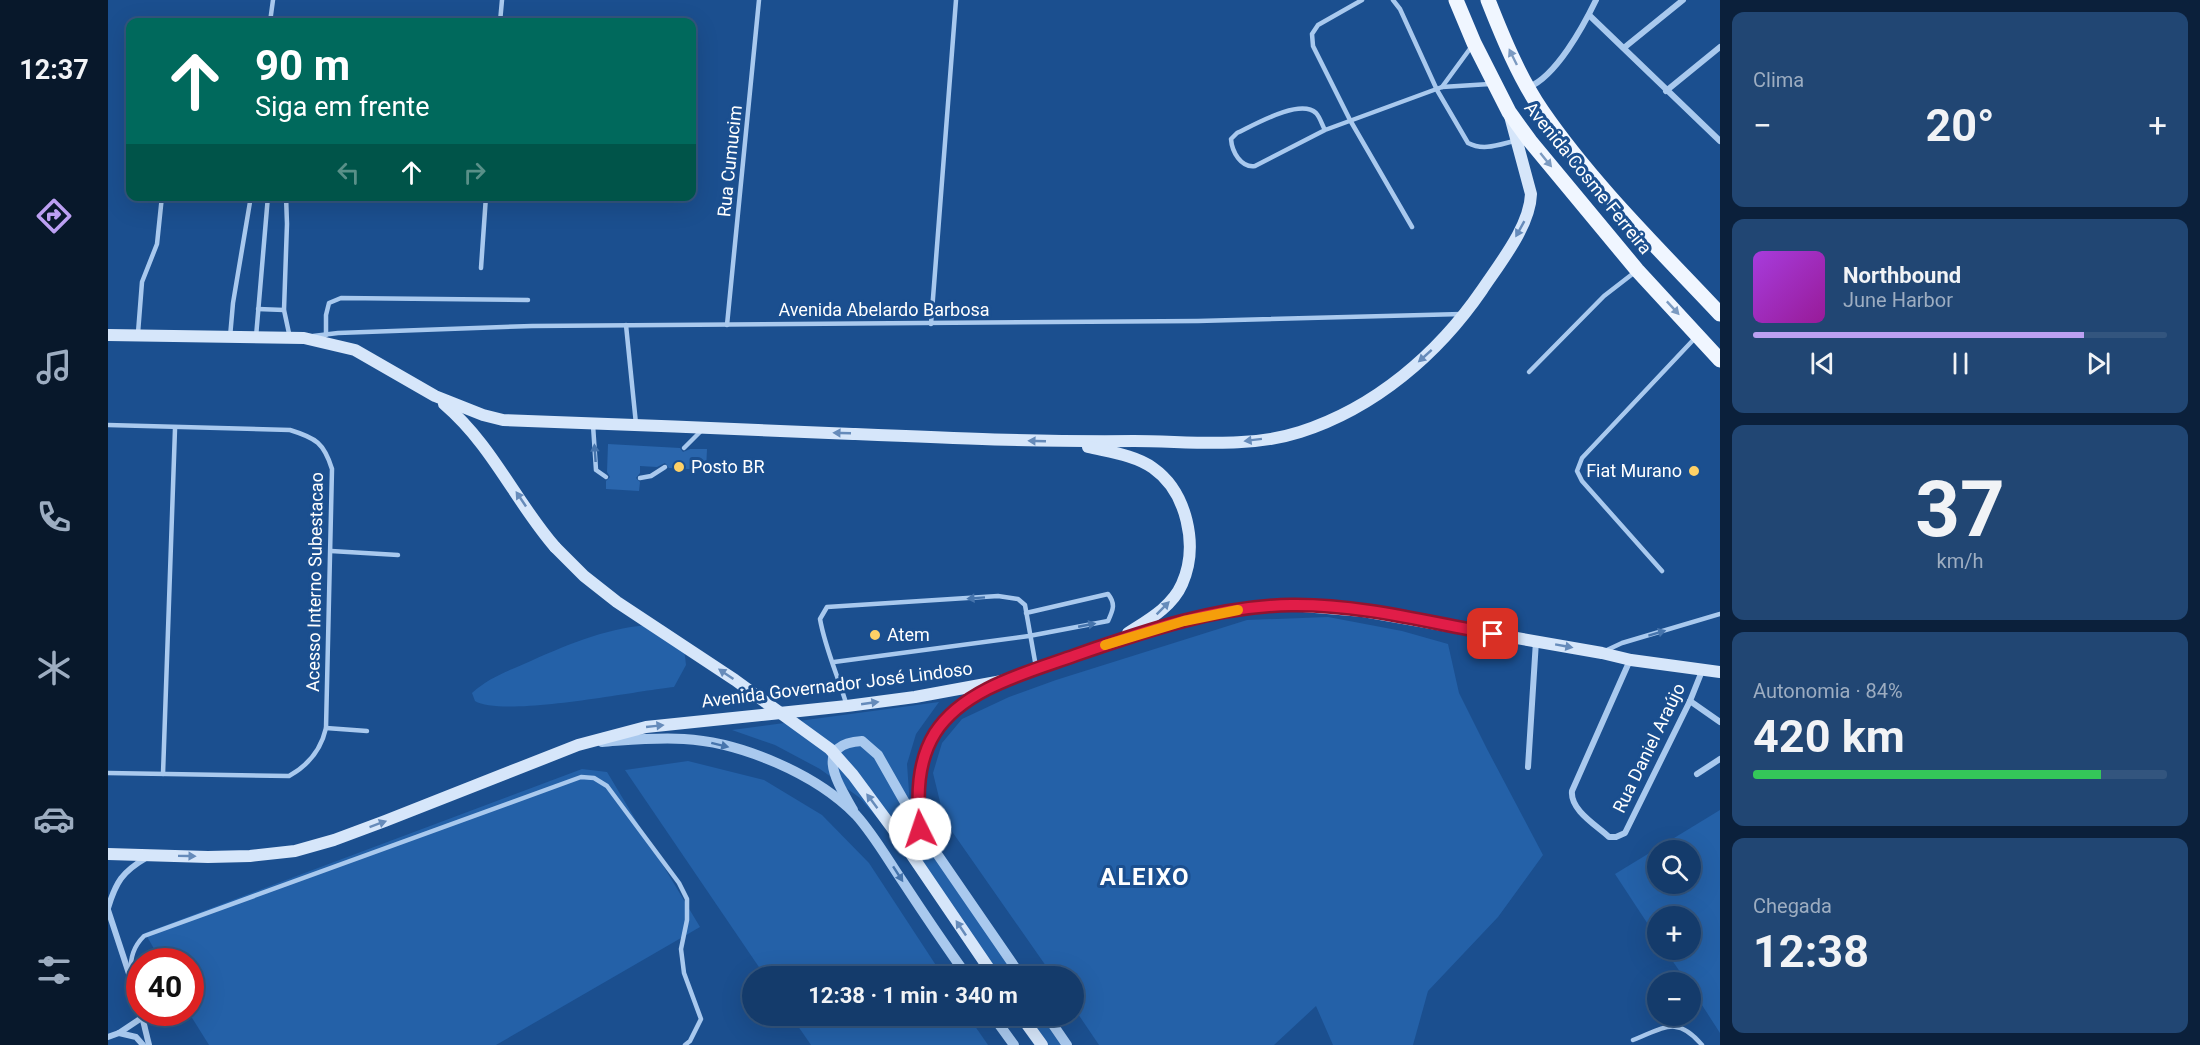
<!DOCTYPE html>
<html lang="pt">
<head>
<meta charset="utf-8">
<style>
  body { margin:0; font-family:Roboto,sans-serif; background:#214673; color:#f1f3f6; height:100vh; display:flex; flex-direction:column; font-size:22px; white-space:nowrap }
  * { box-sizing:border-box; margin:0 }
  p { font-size:20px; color:#9dadc1 }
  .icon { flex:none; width:33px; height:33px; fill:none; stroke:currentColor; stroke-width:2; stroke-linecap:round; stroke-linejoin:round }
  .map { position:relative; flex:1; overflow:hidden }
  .side { display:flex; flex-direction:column; gap:12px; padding:12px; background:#0b203b; width:480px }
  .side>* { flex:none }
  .hud { position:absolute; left:18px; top:18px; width:570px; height:183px; border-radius:12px; box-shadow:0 6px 24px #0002,0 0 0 2px #33557e; background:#00695c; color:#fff; overflow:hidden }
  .fabs { position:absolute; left:1539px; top:840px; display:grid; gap:12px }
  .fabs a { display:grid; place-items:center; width:54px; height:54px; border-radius:50%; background:#143b6b; box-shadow:0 6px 24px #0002,0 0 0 2px #33557e; font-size:30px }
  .speed { position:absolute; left:18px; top:948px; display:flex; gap:12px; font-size:30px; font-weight:700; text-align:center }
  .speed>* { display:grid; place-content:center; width:78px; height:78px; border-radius:50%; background:#143b6b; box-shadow:0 6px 24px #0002,0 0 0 2px #33557e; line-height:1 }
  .speed .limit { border:9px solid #d22; background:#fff; color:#111 }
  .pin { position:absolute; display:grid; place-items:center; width:51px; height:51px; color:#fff; margin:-26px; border-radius:12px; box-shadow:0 3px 9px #0006 }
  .me { position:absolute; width:66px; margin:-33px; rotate:356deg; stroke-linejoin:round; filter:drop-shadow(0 0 4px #0008) }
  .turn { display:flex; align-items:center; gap:21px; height:126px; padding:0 30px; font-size:27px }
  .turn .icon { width:78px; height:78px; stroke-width:2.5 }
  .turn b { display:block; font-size:42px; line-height:51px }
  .lanes { display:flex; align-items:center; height:57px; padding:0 30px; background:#0003; justify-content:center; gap:30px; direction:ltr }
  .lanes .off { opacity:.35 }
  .big { font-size:45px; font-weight:700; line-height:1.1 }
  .side .card { flex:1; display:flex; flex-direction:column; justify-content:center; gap:9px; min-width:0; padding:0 21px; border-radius:12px; background:#214673 }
  .side .dial { align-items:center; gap:0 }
  .dial b { font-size:78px; line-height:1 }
  .song { display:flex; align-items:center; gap:18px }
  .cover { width:72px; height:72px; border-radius:9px; background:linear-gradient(135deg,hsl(280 70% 55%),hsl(300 70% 35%)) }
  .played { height:6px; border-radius:3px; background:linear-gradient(90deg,#bca0f2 80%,#33557e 80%) }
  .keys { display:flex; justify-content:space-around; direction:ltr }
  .heat { display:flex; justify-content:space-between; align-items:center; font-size:33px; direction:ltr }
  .charge { height:9px; border-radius:4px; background:linear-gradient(90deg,#34c759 84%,#33557e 0) }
  .trip { position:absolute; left:634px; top:966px; width:342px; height:60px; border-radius:30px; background:#143b6b; box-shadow:0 6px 24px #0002,0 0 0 2px #33557e; font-weight:700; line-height:60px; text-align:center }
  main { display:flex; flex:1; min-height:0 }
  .tab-bar { display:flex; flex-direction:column; width:108px; justify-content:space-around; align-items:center; background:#08182b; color:#9dadc1 }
  .tab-bar .icon { width:42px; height:42px }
  .tab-bar .selected { color:#bca0f2 }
  .tab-bar b { font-size:27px; color:#f1f3f6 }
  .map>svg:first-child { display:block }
</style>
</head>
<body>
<main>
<nav class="tab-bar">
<b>12:37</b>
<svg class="icon selected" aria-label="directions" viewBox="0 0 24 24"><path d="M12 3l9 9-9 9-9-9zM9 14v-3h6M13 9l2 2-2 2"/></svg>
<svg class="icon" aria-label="music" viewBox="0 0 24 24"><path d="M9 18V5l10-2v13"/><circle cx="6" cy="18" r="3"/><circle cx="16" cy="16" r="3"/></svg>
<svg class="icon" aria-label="phone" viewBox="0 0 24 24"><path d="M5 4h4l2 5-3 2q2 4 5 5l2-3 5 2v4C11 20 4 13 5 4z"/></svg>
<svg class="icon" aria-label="climate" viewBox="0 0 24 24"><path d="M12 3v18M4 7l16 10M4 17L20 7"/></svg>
<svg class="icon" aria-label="car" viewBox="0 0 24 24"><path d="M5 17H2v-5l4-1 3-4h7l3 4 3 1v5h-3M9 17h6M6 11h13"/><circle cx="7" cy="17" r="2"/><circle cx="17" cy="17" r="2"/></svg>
<svg class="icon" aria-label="filters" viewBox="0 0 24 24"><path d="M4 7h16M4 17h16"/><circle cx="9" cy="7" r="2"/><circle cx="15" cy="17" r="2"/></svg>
</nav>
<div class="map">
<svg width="1612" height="1045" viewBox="0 0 1612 1045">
  <rect width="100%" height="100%" fill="#1b4f8f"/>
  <g fill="#2461a8" fill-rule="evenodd">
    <polygon points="1220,617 1294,631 1340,644 1351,693 1379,749 1435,855 1390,917 1320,991 1305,1045 1225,1045 1208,1006 1166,1045 991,1045 966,1008 966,976 945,976 843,830 833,806 825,773 834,743 854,719 901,697 948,680 1139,620"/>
    <path d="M539,625H555L575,639L578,665L566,687C527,691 395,718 367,701L364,693C379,679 397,672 416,664C456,646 495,629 539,625Z"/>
    <polygon points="831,702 808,734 799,764 802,806 911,976 879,976 785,836 752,798 712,769 667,745 624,730"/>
    <polygon points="580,761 656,780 714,815 761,863 835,976 657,976 517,770"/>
    <polygon points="474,769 499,772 592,927 388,1045 101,1045 81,1013 82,962 53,961 37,933"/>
    <path d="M1612,810V1033L1583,988L1582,982H1579L1557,950H1582V916H1550L1549,938L1507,874ZM1582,850V884H1550V850Z"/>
    <polygon points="683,1016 860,1016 880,1045 703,1045"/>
    <polygon points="906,1016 938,1016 957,1045 926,1045"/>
  </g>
  <polygon fill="#2a66ad" points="500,444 572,448 575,452 582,449 599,449 598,470 561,468 557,463 549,467 532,466 532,473 528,478 532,482 531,491 498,489 498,481 502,477 499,472"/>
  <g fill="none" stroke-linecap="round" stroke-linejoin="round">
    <g stroke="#a9c9ee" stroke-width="4.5">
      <polyline points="1254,0 1210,25 1204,34 1205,46 1242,120 1304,227"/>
      <path d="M1285,0L1292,9L1329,90L1360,143C1375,151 1390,145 1406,141"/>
      <polyline points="162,22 165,0"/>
      <polyline points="392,22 394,0"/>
      <polyline points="1334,87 1364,46"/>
      <path d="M1217,130C1214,125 1212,117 1208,113C1192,98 1146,125 1129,133L1123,139C1124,152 1133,168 1147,166L1217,130L1334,87L1382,84"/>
      <polyline points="178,196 179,224 176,310 182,338"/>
      <polyline points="373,268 378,196"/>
      <polyline points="150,309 176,310"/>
      <polyline points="823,324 848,0"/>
      <polyline points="518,325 528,424"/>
      <polyline points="619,325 651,0"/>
      <polyline points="30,333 34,282 49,244 54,196"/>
      <polyline points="218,335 218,315 221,303 233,298 420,300"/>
      <polyline points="205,336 230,333 424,326 1090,321 1354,314"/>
      <polyline points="122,337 125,303 143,196"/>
      <polyline points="148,337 160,196"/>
      <polyline points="1421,372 1496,296 1527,272"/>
      <path d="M0,425L182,430C208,438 216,443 224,469L218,728C213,750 201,765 181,776L0,773"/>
      <polyline points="485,425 488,470 498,477"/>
      <polyline points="576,448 594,430"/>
      <polyline points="532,478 543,476 557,467"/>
      <polyline points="223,551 290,555"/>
      <polyline points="1554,571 1474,481 1469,471 1474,458 1588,337"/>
      <polyline points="1499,650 1514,643 1612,614"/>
      <path d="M726,662L921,636L1000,621C1005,610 1008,604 1000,594L918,613"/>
      <path d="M739,706C730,676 717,648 712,619L719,607L890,596L910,599L917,605L928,667"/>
      <polyline points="218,728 259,731"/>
      <polyline points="55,774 67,429"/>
      <path d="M22,972C23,957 25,947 36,936L473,777L486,778L499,786L571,883L579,899V920L573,949L576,973L593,1019L582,1041L577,1045"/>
      <path d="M1525,1040C1556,1028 1569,1015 1594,1045"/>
    </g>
    <g stroke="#a9c9ee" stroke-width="6">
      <polyline points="1481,15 1612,141"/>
      <polyline points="1517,47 1575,0"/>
      <path d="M1421,87C1448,76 1475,27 1488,0"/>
      <polyline points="1558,91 1612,47"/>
      <path d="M1522,660L1464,791C1462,810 1488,825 1501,837H1508L1517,833L1582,701L1594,671"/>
      <polyline points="1582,701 1612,722"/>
      <polyline points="1420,767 1428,641"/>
      <polyline points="1589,774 1612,759"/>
      <path d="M0,908C8,882 14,872 38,858"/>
      <polyline points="0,910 32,1007"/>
      <polyline points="33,1012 41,1045"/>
      <polyline points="11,1033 28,1037 35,1045"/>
      <polyline points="0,1037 11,1033 35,1017"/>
    </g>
    <g stroke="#a9c9ee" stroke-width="10">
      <path d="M494,742C522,740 549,737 576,739C633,742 708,774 748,815C766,835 780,860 795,882C816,914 837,945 859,976"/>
      <path d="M745,810C731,785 703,744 754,741L770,755L812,829L913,976"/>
      <path d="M812,826C807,779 813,738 852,707C863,697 879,690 892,682"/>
      <polyline points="885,1016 906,1045"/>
      <polyline points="939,1016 959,1045"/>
    </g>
    <g stroke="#d6e6fa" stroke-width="12">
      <path d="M0,335L196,338L247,350L327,396L375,415L395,420C512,424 628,429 745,434C839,438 932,442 1026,441C1081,441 1139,449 1192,432C1267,408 1330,354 1374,290C1392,263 1422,226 1423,194L1402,116"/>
      <path d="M336,404C385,446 407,501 447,547"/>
      <path d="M980,447C1001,452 1027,455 1045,468C1079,492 1091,546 1074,584C1064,607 1040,620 1020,633"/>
      <polyline points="799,848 886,976"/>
      <polyline points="0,854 100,857 142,856 187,851 226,840 277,821 470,745 538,727 739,706 807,697 894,681 1007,642 1076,621 1110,613 1149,607 1183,605 1255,611 1494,653 1523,660 1612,672"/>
      <polyline points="913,1016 934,1045"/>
    </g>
    <g stroke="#f0f6ff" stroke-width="15">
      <polyline points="1348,0 1366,43 1401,112 1422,141 1529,270 1612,360"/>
      <path d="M1380,0C1395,38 1411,77 1434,111C1485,185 1551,249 1612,314"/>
    </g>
    <polyline stroke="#d6e6fa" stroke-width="12" points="447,547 476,576 509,602 627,680 722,749 745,775 799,848"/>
  </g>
  <defs><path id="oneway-solid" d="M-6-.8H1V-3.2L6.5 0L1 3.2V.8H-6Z" transform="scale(1.5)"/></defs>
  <g fill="#7b9ac1">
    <use href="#oneway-solid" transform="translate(1405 57) rotate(-116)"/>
    <use href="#oneway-solid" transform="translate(1438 160) rotate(51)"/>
    <use href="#oneway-solid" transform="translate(1565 308) rotate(47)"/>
  </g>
  <g fill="#668bba">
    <use href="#oneway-solid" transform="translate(1412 229) rotate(119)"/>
    <use href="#oneway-solid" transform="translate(1317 356) rotate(138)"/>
    <use href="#oneway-solid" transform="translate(734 433) rotate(-178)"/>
    <use href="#oneway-solid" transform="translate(1145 440) rotate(173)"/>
    <use href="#oneway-solid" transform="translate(929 441) rotate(-178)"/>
    <use href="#oneway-solid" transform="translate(413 499) rotate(-124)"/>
    <use href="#oneway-solid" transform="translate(1055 608) rotate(-45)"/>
    <use href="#oneway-solid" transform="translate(1456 646) rotate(10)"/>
    <use href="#oneway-solid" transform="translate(618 674) rotate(-146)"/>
    <use href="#oneway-solid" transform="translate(762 703) rotate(-8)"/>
    <use href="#oneway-solid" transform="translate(547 726) rotate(-6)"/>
    <use href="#oneway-solid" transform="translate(764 801) rotate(-127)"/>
    <use href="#oneway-solid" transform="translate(270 824) rotate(-20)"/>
    <use href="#oneway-solid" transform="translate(79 856) rotate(1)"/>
    <use href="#oneway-solid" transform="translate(853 928) rotate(-124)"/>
  </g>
  <g fill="#4674ac">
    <use href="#oneway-solid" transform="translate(487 453) rotate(-94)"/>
    <use href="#oneway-solid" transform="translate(868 598) rotate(176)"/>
    <use href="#oneway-solid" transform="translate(979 625) rotate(-11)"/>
    <use href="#oneway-solid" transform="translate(1549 633) rotate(-17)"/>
    <use href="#oneway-solid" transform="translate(612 745) rotate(14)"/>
    <use href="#oneway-solid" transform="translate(790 874) rotate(57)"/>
  </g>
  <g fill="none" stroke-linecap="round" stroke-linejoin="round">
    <g stroke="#92132f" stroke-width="15">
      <path id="route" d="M812,829C809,796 809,762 827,733C856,688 921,672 968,655C1037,631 1109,606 1183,605C1251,604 1319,622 1385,634"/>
    </g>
    <use href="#route" stroke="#e11d48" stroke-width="10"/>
    <polyline stroke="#f59e0b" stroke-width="10" points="997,645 1076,621 1130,610"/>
  </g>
  <g fill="#ffd166" stroke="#1b4f8f" stroke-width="2">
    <circle cx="571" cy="467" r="6"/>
    <circle cx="1586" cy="471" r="6"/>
    <circle cx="767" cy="635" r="6"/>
  </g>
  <g text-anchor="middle" stroke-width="6" stroke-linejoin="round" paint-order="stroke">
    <g font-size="18" fill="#fff" stroke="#1b4f8f">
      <text transform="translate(622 161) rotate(-84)" y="6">Rua Cumucim</text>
      <text transform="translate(1480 178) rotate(51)" y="6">Avenida Cosme Ferreira</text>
      <text x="776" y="316">Avenida Abelardo Barbosa</text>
      <text transform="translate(207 582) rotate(-89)" y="6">Acesso Interno Subestacao</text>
      <text transform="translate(729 685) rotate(-7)" y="6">Avenida Governador José Lindoso</text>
      <text transform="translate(1541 748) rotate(-64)" y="6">Rua Daniel Araújo</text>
    </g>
    <g font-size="18" fill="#fff" stroke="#1b4f8f" text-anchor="start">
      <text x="583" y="473">Posto BR</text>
      <text x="1574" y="477" text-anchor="end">Fiat Murano</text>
      <text x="779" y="641">Atem</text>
    </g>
    <g font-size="24" font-weight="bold" letter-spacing="1.5" fill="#fff" stroke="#1b4f8f">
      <text x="1037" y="885">ALEIXO</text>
    </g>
  </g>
</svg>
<div class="fabs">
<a><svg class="icon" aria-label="search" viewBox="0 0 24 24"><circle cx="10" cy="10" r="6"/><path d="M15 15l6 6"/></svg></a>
<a>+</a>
<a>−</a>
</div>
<div class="speed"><div class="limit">40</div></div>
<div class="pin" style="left:1385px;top:634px;background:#d93025"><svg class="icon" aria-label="arrive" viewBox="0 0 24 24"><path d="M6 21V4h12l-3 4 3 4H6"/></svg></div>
<svg class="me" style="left:812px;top:829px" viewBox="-20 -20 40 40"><circle r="19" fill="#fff"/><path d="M0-13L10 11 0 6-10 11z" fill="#e11d48"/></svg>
<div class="trip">12:38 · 1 min · 340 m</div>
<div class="hud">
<div class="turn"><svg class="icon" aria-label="ahead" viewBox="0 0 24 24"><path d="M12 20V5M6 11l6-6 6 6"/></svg><div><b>90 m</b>Siga em frente</div></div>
<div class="lanes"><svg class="icon off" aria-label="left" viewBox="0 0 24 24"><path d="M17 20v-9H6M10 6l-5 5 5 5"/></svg><svg class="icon" aria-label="ahead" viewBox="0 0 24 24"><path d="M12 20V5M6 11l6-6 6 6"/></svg><svg class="icon off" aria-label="right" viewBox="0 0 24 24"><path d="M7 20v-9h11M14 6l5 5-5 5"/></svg></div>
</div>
</div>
<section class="side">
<div class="card"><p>Clima</p>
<div class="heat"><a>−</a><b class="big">20°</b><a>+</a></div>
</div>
<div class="card">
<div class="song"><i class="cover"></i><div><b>Northbound</b><p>June Harbor</p></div></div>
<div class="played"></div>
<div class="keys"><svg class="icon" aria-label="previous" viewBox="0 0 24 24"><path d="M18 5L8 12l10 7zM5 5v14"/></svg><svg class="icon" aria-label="pause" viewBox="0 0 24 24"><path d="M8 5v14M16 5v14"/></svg><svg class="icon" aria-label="next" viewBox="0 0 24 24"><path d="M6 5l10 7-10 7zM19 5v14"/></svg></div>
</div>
<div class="card dial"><b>37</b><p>km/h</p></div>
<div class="card"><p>Autonomia · 84%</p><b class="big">420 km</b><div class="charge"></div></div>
<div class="card"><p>Chegada</p><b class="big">12:38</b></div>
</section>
</main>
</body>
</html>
